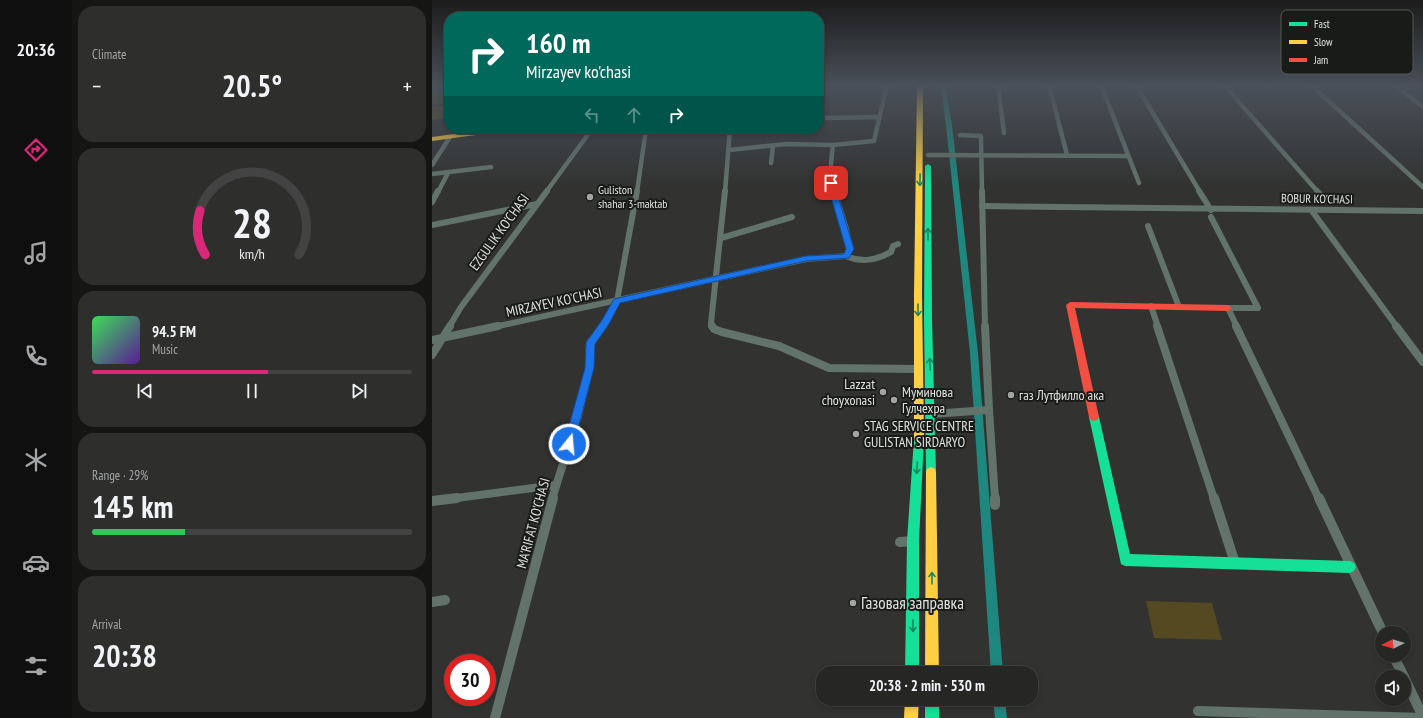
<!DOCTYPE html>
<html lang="en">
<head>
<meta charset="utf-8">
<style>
  body { margin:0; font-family:"PT Sans Narrow",sans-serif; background:#2e2e2d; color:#f1f3f6; height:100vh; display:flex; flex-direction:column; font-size:15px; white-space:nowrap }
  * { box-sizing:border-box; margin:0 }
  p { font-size:13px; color:#a4a5a7 }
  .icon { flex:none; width:22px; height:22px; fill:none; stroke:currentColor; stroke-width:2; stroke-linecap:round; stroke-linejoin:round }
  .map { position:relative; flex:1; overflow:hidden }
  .details { display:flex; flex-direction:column; gap:6px; padding:6px; background:#151514; width:360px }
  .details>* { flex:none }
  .banner { position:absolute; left:12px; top:12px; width:380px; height:122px; border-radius:16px; box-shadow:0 2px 6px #0003,0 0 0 1px #424342; background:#00695c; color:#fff; overflow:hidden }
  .needle { width:26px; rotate:265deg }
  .buttons { position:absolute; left:943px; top:626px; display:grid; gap:8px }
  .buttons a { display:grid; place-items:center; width:36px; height:36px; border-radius:50%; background:#262625; box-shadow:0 2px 6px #0003,0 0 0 1px #424342; font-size:20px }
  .speed { position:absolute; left:12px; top:654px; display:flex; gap:8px; font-size:20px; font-weight:700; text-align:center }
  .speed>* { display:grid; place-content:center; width:52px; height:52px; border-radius:50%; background:#262625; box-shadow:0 2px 6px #0003,0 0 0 1px #424342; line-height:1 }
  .speed .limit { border:6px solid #d22; background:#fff; color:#111 }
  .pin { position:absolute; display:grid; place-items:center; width:34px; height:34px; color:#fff; margin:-17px; border-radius:8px; box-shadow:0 2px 6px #0006 }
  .me { position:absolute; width:44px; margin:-22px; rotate:17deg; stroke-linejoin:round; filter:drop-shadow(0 0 3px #0008) }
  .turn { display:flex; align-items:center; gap:14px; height:84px; padding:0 16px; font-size:18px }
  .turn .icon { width:52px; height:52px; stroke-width:2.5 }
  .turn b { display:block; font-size:28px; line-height:34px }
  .lanes { display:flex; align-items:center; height:38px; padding:0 16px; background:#0003; justify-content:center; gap:20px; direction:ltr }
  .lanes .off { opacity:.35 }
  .big { font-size:30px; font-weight:600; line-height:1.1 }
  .details .tile { flex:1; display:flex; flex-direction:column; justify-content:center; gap:6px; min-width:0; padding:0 14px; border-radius:16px; background:#2e2e2d }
  .details .dial { align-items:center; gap:0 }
  .dial svg { height:104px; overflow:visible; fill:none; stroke:#424342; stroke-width:7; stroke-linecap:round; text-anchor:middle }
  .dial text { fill:#f1f3f6; stroke:none }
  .song { display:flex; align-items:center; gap:12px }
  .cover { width:48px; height:48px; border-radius:6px; background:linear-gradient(135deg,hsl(130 70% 55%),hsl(270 70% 35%)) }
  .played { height:4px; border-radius:2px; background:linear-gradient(90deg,#db2777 55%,#424342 55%) }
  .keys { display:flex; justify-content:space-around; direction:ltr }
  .heat { display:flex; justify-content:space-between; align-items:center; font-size:22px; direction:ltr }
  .charge { height:6px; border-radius:3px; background:linear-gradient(90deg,#34c759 29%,#424342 0) }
  .trip { position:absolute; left:384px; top:666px; width:222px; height:40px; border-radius:16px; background:#262625; box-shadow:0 2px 6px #0003,0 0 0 1px #424342; font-weight:600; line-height:40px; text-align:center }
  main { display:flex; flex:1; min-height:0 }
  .tab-bar { display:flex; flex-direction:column; width:72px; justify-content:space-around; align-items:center; background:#0f0f0f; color:#a4a5a7 }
  .tab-bar .icon { width:28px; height:28px }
  .tab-bar .active { color:#db2777 }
  .tab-bar b { font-size:18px; color:#f1f3f6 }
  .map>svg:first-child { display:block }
</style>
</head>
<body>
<main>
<nav class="tab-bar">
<b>20:36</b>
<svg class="icon active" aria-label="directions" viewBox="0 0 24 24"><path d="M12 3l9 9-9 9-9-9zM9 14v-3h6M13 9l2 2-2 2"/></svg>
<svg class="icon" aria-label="music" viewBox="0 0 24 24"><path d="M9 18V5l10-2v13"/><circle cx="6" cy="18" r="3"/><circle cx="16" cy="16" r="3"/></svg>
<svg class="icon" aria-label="phone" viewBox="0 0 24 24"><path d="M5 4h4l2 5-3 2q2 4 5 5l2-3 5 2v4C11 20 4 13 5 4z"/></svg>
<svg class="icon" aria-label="climate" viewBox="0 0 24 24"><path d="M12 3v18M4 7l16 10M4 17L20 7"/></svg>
<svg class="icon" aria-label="car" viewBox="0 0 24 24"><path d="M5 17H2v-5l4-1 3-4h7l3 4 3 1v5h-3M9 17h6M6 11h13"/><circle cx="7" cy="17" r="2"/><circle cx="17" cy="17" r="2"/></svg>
<svg class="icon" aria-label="filters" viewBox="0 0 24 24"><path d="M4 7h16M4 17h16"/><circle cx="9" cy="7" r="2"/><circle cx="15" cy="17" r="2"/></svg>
</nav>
<section class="details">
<div class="tile"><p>Climate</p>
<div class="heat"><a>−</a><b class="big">20.5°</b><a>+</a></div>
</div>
<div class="tile dial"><svg viewBox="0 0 100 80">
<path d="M14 69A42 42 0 1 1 86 69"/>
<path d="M14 69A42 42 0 0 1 10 35" stroke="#db2777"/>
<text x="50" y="56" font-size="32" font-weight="700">28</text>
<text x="50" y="72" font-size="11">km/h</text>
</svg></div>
<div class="tile">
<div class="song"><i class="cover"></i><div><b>94.5 FM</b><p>Music</p></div></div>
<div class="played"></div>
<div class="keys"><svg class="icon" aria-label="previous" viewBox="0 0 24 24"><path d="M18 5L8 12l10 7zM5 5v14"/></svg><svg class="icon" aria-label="pause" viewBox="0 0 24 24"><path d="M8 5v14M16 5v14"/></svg><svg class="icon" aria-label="next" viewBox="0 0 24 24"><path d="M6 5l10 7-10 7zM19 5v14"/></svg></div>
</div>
<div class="tile"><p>Range · 29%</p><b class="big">145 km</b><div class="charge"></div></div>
<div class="tile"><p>Arrival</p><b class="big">20:38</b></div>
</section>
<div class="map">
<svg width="991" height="718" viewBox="0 0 991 718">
  <rect width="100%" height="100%" fill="#323331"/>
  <g fill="#554921">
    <polygon points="17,89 17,103 0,105 0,91"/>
    <polygon points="17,105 17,111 14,118 0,120 0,107"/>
    <polygon points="714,601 780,603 790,640 722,638"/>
  </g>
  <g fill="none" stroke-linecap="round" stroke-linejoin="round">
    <g fill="#1e877f" fill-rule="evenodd">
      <polygon points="509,85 513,85 520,125 546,353 571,673 559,673 538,353 514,125"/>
      <polygon points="561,699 573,699 575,718 563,718"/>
    </g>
    <g stroke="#62736b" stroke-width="4.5">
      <polyline points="566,85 572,133"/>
      <polyline points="617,85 635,155"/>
      <polyline points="669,85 707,183"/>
      <polyline points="704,85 768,192"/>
      <polyline points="792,85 886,192"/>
      <polyline points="879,85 991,187"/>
      <polyline points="963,85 991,107"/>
      <polyline points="392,118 447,117"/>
      <polyline points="528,135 549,136 550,192"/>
      <path d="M401,145C399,161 397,176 402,192"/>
      <polyline points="297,150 354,144 401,145 442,141 455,85"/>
      <polyline points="496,155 696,156"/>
      <polyline points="339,163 341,146"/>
      <polyline points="0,165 18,137"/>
      <polyline points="0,174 59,167"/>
      <polyline points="6,192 16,173"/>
      <polyline points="114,192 160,129"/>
      <polyline points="205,192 214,129"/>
      <polyline points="293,192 298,129"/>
    </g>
    <g stroke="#62736b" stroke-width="6">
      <polyline points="402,191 414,229 418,249 414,256"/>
      <polyline points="550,191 553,327"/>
      <polyline points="767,191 779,210"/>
      <polyline points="885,191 890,196"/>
      <polyline points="0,202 6,191"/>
      <polyline points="550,206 991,211"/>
      <polyline points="880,211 965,327"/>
      <polyline points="779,217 826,308 796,308 805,327"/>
      <polyline points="0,225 105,204"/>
      <polyline points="716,226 747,307"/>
      <polyline points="289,238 360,217"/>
      <path d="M414,256C430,263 444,260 459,252L461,246L466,244"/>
      <polyline points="719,306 726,327"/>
      <polyline points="17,327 29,307 115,191"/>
      <polyline points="62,327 374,259 414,256"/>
      <polyline points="170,327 185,301 205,191"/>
      <polyline points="281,327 279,323 293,191"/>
    </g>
    <g stroke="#62736b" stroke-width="8">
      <polyline points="280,326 282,329 290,332 347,346 397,368 486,369"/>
      <polyline points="725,326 782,499"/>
      <polyline points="804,326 887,499"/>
      <polyline points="964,326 991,362"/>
      <polyline points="0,340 66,326"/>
      <polyline points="0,355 18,326"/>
      <polyline points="557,410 563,499"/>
      <polyline points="499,414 557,410 553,326"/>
      <polyline points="17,499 124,485"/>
      <polyline points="120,499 146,416 157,368 158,343 171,326"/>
    </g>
    <g stroke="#62736b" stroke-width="10">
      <polyline points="563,498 563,505"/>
      <polyline points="782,498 803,563"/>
      <polyline points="887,498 951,633"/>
      <polyline points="0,501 25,498"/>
      <polyline points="468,542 481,541"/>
      <polyline points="0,602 13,600"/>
      <polyline points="961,655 972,677"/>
      <polyline points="972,677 991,717"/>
      <polyline points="766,711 991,718"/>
      <polyline points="63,718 121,498"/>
    </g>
    <g fill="#16e098" fill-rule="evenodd">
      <polygon points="496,164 499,166 500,319 504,472 503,475 499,477 495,475 494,472 492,319 493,166"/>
      <polygon points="662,413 665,414 667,417 698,554 918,561 922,563 924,567 922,571 918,573 693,566 689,564 657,417 659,414"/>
      <polygon points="487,434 491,435 492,438 487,541 487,673 473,673 475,541 482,438 483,435"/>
      <rect x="493" y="699" width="14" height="19"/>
    </g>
    <g fill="#ffcf43" fill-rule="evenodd">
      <polygon points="0,85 13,85 0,89"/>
      <polygon points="485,85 491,85 490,295 492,438 491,441 487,442 483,441 482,438 482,295"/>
      <polygon points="60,129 76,129 73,131 0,141 0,137"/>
      <polygon points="499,467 503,469 504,472 507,673 493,673 494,472 495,469"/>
      <polygon points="473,699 487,699 486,718 472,718"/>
    </g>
    <polygon fill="#f24e42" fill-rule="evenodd" points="638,302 796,305 800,308 796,311 643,308 667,417 665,420 662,421 659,420 657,417 634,305"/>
  </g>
  <defs><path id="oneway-shaft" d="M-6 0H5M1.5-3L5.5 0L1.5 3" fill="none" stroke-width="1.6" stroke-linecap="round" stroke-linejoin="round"/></defs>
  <g stroke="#17875f">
    <use href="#oneway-shaft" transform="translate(488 180) rotate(91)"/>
    <use href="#oneway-shaft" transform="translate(496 234) rotate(-90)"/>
    <use href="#oneway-shaft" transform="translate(486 310) rotate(90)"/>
    <use href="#oneway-shaft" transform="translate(498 364) rotate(-92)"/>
    <use href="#oneway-shaft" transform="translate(485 468) rotate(93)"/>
    <use href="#oneway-shaft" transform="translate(500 578) rotate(-90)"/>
    <use href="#oneway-shaft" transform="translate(481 626) rotate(90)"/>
  </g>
  <linearGradient id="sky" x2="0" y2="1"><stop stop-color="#1c1c1b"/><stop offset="0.46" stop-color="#49505a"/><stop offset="1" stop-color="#49505a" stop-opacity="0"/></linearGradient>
  <rect width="991" height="186" fill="url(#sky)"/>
  <polygon fill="#1a73e8" stroke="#114b97" points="396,181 402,183 422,249 417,258 374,261 188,303 177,324 163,344 162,368 142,444 141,447 137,448 133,447 132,444 153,368 154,343 170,320 182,299 374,256 412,254 414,249 395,183"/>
  <g fill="#a3a5a3" stroke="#191b19" stroke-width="1.5">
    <circle cx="158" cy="197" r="4"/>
    <circle cx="451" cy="392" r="4"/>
    <circle cx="579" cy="395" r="4"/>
    <circle cx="462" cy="400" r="4"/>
    <circle cx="424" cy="434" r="4"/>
    <circle cx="421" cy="603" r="4"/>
  </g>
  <g text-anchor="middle" stroke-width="4" stroke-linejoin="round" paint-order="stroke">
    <g font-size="12" fill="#e0e2e0" stroke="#191b19" text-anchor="start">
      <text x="166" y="194">Guliston<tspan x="166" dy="14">shahar 3-maktab</tspan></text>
    </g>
    <g font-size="12" fill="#e0e2e0" stroke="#191b19">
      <text transform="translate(885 199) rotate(1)" y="4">BOBUR KO'CHASI</text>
    </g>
    <g font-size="14" fill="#e0e2e0" stroke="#191b19">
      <text transform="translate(67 232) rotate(-54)" y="5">EZGULIK KO'CHASI</text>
      <text transform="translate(122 302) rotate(-12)" y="5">MIRZAYEV KO'CHASI</text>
      <text transform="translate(101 523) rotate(-75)" y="5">MA'RIFAT KO'CHASI</text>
    </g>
    <g font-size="14" fill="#e0e2e0" stroke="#191b19" text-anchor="start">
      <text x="443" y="389" text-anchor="end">Lazzat<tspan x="443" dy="16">choyxonasi</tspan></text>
      <text x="470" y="397">Муминова<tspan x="470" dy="16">Гулчехра</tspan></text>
      <text x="587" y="400">газ Лутфилло ака</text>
      <text x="432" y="431">STAG SERVICE CENTRE<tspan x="432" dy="16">GULISTAN SIRDARYO</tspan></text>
    </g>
    <g font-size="17" fill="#e0e2e0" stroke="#191b19" text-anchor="start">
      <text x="429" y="609">Газовая заправка</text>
    </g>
  </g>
  <rect x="849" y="10" width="132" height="64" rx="6" fill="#191b19" stroke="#555755" stroke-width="1"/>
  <rect x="857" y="22" width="18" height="4" fill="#16e098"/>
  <rect x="857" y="40" width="18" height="4" fill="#ffcf43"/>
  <rect x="857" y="58" width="18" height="4" fill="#f24e42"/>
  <g font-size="11" fill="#e0e2e0">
    <text x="882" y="28">Fast</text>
    <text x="882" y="46">Slow</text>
    <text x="882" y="64">Jam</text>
  </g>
</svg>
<div class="buttons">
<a><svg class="needle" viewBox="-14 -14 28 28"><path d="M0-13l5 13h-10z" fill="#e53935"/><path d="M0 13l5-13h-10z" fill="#a4a5a7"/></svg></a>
<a><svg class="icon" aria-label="sound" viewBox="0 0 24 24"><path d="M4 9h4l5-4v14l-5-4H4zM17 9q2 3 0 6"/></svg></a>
</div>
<div class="speed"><div class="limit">30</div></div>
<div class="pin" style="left:399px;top:183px;background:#d93025"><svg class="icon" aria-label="arrive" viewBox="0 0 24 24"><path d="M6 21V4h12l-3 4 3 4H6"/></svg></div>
<svg class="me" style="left:137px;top:444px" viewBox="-20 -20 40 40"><circle r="17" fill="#1a73e8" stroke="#fff" stroke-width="3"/><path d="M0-11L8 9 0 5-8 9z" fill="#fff"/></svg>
<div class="trip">20:38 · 2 min · 530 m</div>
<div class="banner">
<div class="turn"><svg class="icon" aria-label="right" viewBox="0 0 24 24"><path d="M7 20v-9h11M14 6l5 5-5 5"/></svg><div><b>160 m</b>Mirzayev ko'chasi</div></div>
<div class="lanes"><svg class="icon off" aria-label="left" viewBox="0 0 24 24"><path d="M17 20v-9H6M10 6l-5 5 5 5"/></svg><svg class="icon off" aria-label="ahead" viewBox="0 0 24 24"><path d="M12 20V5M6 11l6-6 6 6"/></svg><svg class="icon" aria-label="right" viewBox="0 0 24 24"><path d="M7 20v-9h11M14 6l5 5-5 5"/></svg></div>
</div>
</div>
</main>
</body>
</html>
